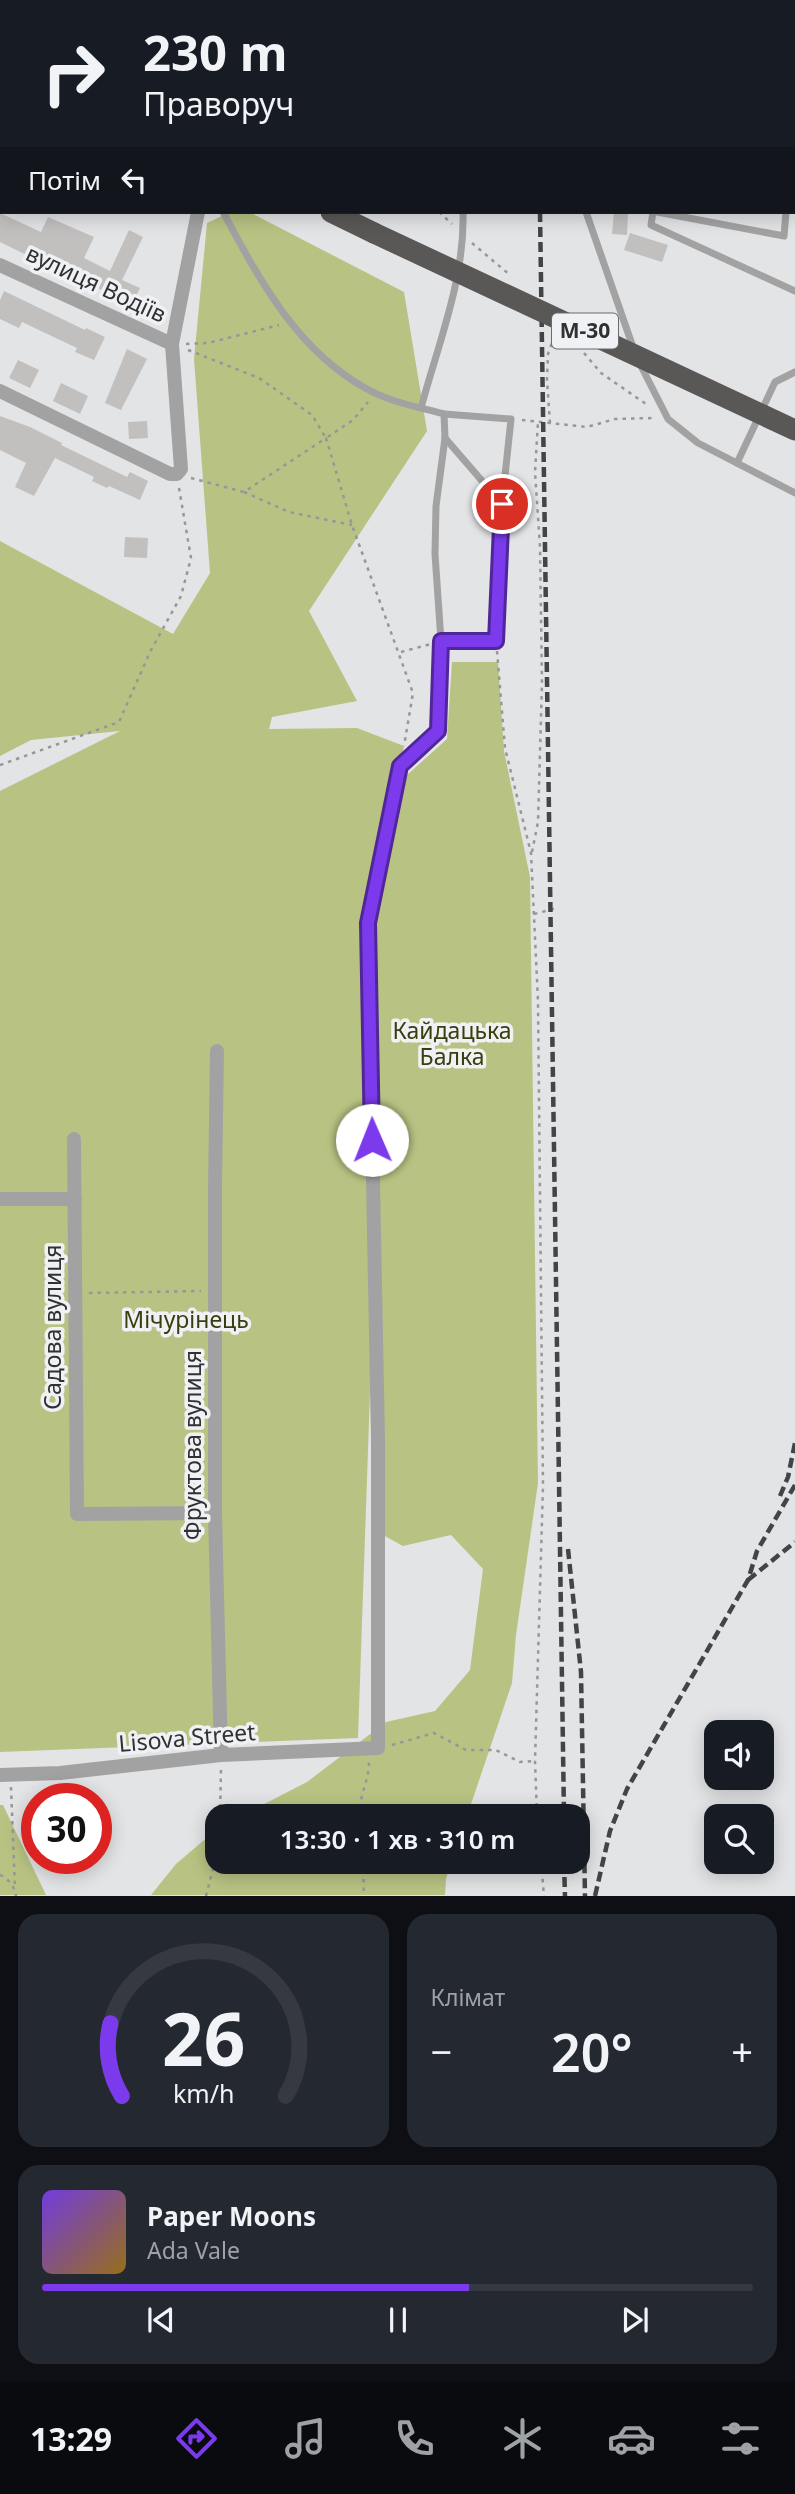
<!DOCTYPE html>
<html lang="uk">
<head>
<meta charset="utf-8">
<style>
  body { margin:0; font-family:"Noto Sans",sans-serif; background:#242831; color:#f1f3f6; height:100vh; display:flex; flex-direction:column; font-size:26px; white-space:nowrap }
  * { box-sizing:border-box; margin:0 }
  p { font-size:23px; color:#9ea1a6 }
  .icon { flex:none; width:38px; height:38px; fill:none; stroke:currentColor; stroke-width:2; stroke-linecap:round; stroke-linejoin:round }
  .map { position:relative; height:1896px; overflow:hidden }
  .sheet { display:flex; flex-direction:column; gap:18px; padding:18px; background:#0d0f14; flex:1 }
  .sheet>* { flex:none }
  .banner { position:absolute; left:0px; top:0px; width:796px; height:214px; box-shadow:0 4px 18px #0003; background:#171b24; color:#f1f3f6; overflow:hidden }
  .buttons { position:absolute; left:704px; top:1720px; display:grid; gap:14px }
  .buttons a { display:grid; place-items:center; width:70px; height:70px; border-radius:14px; background:#171b24; box-shadow:0 4px 18px #0003; font-size:35px }
  .speed { position:absolute; left:21px; top:1783px; display:flex; gap:14px; font-size:35px; font-weight:700; text-align:center }
  .speed>* { display:grid; place-content:center; width:91px; height:91px; border-radius:50%; background:#171b24; box-shadow:0 4px 18px #0003; line-height:1 }
  .speed .limit { border:10px solid #d22; background:#fff; color:#111 }
  .pin { position:absolute; display:grid; place-items:center; width:60px; height:60px; color:#fff; margin:-30px; border:4px solid #fff; border-radius:50%; box-shadow:0 2px 7px #0007 }
  .me { position:absolute; width:77px; margin:-38px; rotate:359deg; stroke-linejoin:round; filter:drop-shadow(0 0 5px #0008) }
  .turn { display:flex; align-items:center; gap:24px; height:147px; padding:0 28px; font-size:32px }
  .turn .icon { width:91px; height:91px; stroke-width:2.5 }
  .turn b { display:block; font-size:49px; line-height:60px }
  .then { display:flex; align-items:center; height:66px; padding:0 28px; background:#0003; gap:14px; font-size:26px }
  .big { font-size:52px; font-weight:600; line-height:1.1 }
  .sheet .tile { flex:1; display:flex; flex-direction:column; justify-content:center; gap:10px; min-width:0; padding:0 24px; border-radius:21px; background:#242831 }
  .sheet .dial { align-items:center; gap:0 }
  .dial svg { height:182px; overflow:visible; fill:none; stroke:#363941; stroke-width:7; stroke-linecap:round; text-anchor:middle }
  .dial text { fill:#f1f3f6; stroke:none }
  .song { display:flex; align-items:center; gap:21px }
  .cover { width:84px; height:84px; border-radius:10px; background:linear-gradient(135deg,hsl(260 70% 55%),hsl(40 70% 35%)) }
  .played { height:7px; border-radius:4px; background:linear-gradient(90deg,#7c3aed 60%,#363941 60%) }
  .keys { display:flex; justify-content:space-around; direction:ltr }
  .heat { display:flex; justify-content:space-between; align-items:center; font-size:38px; direction:ltr }
  .sheet .tiles { flex:1; display:grid; gap:18px; grid-template-columns:1fr 1fr }
  .tile:last-child { grid-column:span 2 }
  .trip { position:absolute; left:205px; top:1804px; width:385px; height:70px; border-radius:21px; background:#171b24; box-shadow:0 4px 18px #0003; font-weight:600; line-height:70px; text-align:center }
  .menu { display:flex; height:112px; justify-content:space-around; align-items:center; background:#090b0e; color:#9ea1a6 }
  .menu .icon { width:49px; height:49px }
  .menu .selected { color:#7c3aed }
  .menu b { font-size:32px; color:#f1f3f6 }
  .map>svg:first-child { display:block }
</style>
</head>
<body>
<div class="map">
<svg width="795" height="1896" viewBox="0 0 795 1896">
  <rect width="100%" height="100%" fill="#e3e4e6"/>
  <g fill="#b8c383">
    <polygon points="230,212 249,212 404,292 427,431 309,611 357,701 272,717 269,729 357,728 404,746 397,784 447,739 452,662 498,662 504,751 530,877 538,1483 516,1635 512,1683 467,1816 241,1816 307,1782 386,1722 435,1711 470,1670 483,1569 451,1535 403,1546 383,1535 372,1043 377,894 369,919 373,1307 358,1738 0,1752 0,791 120,731 31,740 0,756 0,541 173,634 210,573 194,359 207,223"/>
    <polygon points="0,1805 3,1805 46,1895 0,1895"/>
    <polygon points="217,1829 217,1862 451,1862 446,1879 445,1895 151,1895 176,1864"/>
  </g>
  <g fill="#c2c0be">
    <polygon points="614,212 628,212 627,235 612,234"/>
    <polygon points="0,213 41,232 48,217 94,237 84,258 110,271 129,230 143,237 122,280 140,288 132,304 91,285 89,289 68,279 69,276 0,242"/>
    <polygon points="630,233 668,245 662,262 624,250"/>
    <polygon points="4,291 85,330 86,328 105,337 94,360 75,352 77,348 22,322 19,328 0,319 0,300"/>
    <polygon points="127,349 147,359 121,410 105,403"/>
    <polygon points="18,360 39,370 30,388 9,378"/>
    <polygon points="61,383 88,396 80,414 53,401"/>
    <polygon points="0,416 30,427 62,443 61,445 127,477 130,472 148,481 140,500 109,486 107,488 92,481 94,477 55,458 34,496 15,487 26,463 0,450"/>
    <polygon points="147,421 148,438 129,439 128,422"/>
    <polygon points="125,537 148,538 147,558 124,557"/>
  </g>
  <g fill="none" stroke-linecap="round" stroke-linejoin="round">
    <g stroke="#969798" stroke-width="2.5" stroke-dasharray="3.5 5" stroke-linecap="butt">
      <polyline points="439,212 452,224"/>
      <polyline points="472,243 510,275"/>
      <polyline points="186,344 208,343 279,325"/>
      <polyline points="188,350 259,378 312,415 326,438 353,420 368,402"/>
      <polyline points="584,353 601,373 646,404"/>
      <polyline points="522,420 587,427 615,419 654,418"/>
      <polyline points="550,423 547,380 548,354 554,337"/>
      <polyline points="191,478 244,492 326,438 352,525 413,693 404,746"/>
      <polyline points="244,492 289,512 352,525"/>
      <polyline points="497,651 505,748 531,853 538,1001 543,1486 535,1761 537,1816"/>
      <polyline points="401,652 431,644"/>
      <polyline points="0,765 119,722 150,652 181,596 191,558 179,488"/>
      <polyline points="532,852 538,822 542,683 540,547 535,472 538,422"/>
      <polyline points="534,914 557,908"/>
      <polyline points="89,1293 201,1291"/>
      <polyline points="392,1745 434,1733 466,1750 496,1750 520,1762 535,1761"/>
      <polyline points="11,1787 15,1889"/>
      <polyline points="220,1816 221,1769"/>
      <path d="M360,1816C358,1798 369,1781 369,1762"/>
      <polyline points="363,1862 364,1896"/>
      <polyline points="541,1862 544,1896"/>
      <path d="M0,1875C8,1878 15,1887 16,1896"/>
      <polyline points="206,1896 214,1865 217,1839"/>
    </g>
    <g stroke="#a3a2a2" stroke-width="7">
      <polyline points="461,0 461,2"/>
      <polyline points="268,2 269,0"/>
      <polyline points="582,2 582,0"/>
      <polyline points="794,40 795,40"/>
      <polyline points="794,86 795,79"/>
      <path d="M223,212C259,279 297,351 367,389C390,402 418,407 444,414L445,438L436,506L435,554L441,641L438,731L400,766"/>
      <polyline points="586,212 634,350"/>
      <polyline points="653,212 651,225 795,291"/>
      <polyline points="657,212 784,236 786,212"/>
      <polyline points="640,364 668,419 698,443 795,493"/>
      <path d="M421,408C438,344 465,279 463,212"/>
      <polyline points="445,438 502,504"/>
      <polyline points="737,463 775,382 795,372"/>
      <polyline points="441,641 496,641 502,504 511,419 444,414"/>
    </g>
    <g stroke="#a3a2a2" stroke-width="14">
      <polyline points="0,265 172,344"/>
      <polyline points="0,391 170,474 177,474 181,469 172,344 198,212"/>
      <polyline points="217,1051 215,1187 215,1513 221,1755"/>
      <polyline points="74,1139 77,1514 215,1513"/>
      <polyline points="0,1199 75,1199"/>
      <polyline points="0,1775 60,1773 221,1755 378,1748 378,1439 368,923 400,766"/>
    </g>
    <polyline stroke="#6d6b6b" stroke-width="18" points="185,0 185,2"/>
    <g stroke="#5a5757" stroke-width="21">
      <polyline points="0,54 2,55"/>
      <polyline points="331,212 374,233"/>
    </g>
    <g stroke="#434445" stroke-width="4.5" stroke-dasharray="10 5" stroke-linecap="butt">
      <polyline points="446,0 446,2"/>
      <polyline points="496,0 496,2"/>
      <polyline points="508,0 508,2"/>
      <polyline points="527,0 527,2"/>
      <polyline points="538,0 538,2"/>
      <polyline points="790,2 790,0"/>
      <polyline points="540,212 564,1816"/>
      <polyline points="780,1496 788,1477 795,1443"/>
      <polyline points="568,1549 581,1672 585,1896"/>
      <polyline points="748,1580 795,1542"/>
      <polyline points="564,1862 565,1896"/>
      <polyline points="595,1896 610,1831 627,1789 748,1580 757,1551 795,1485"/>
    </g>
    <polyline stroke="#5a5757" stroke-width="21" points="374,233 795,430"/>
  </g>
  <g fill="none" stroke-linecap="round" stroke-linejoin="round">
    <g stroke="#51269a" stroke-width="18">
      <polyline id="route" points="372,1140 368,923 400,766 438,731 441,641 496,641 502,504"/>
    </g>
    <use href="#route" stroke="#7c3aed" stroke-width="12"/>
  </g>
  <g text-anchor="middle" stroke-width="7" stroke-linejoin="round" paint-order="stroke">
    <rect fill="#f0f1f4" stroke="#6a6b6c" stroke-width="2" x="552" y="313.5" width="66" height="35" rx="5"/>
    <g font-size="21" font-weight="bold" fill="#303132">
      <text x="585" y="338">М-30</text>
    </g>
    <g font-size="23" fill="#303132" stroke="#f0f1f4">
      <text transform="translate(96 284) rotate(25)" y="8">вулиця Водіїв</text>
      <text transform="translate(53 1327) rotate(-90)" y="8">Садова вулиця</text>
      <text transform="translate(193 1445) rotate(-90)" y="8">Фруктова вулиця</text>
      <text transform="translate(187 1738) rotate(-5)" y="8">Lisova Street</text>
    </g>
    <g font-size="23" fill="#383e0c" stroke="#f0f1f4">
      <text x="452" y="1039">Кайдацька<tspan x="452" dy="26">Балка</tspan></text>
      <text x="186" y="1328">Мічурінець</text>
    </g>
  </g>
</svg>
<div class="buttons">
<a><svg class="icon" aria-label="sound" viewBox="0 0 24 24"><path d="M4 9h4l5-4v14l-5-4H4zM17 9q2 3 0 6"/></svg></a>
<a><svg class="icon" aria-label="search" viewBox="0 0 24 24"><circle cx="10" cy="10" r="6"/><path d="M15 15l6 6"/></svg></a>
</div>
<div class="speed"><div class="limit">30</div></div>
<div class="pin" style="left:502px;top:504px;background:#d93025"><svg class="icon" aria-label="arrive" viewBox="0 0 24 24"><path d="M6 21V4h12l-3 4 3 4H6"/></svg></div>
<svg class="me" style="left:372px;top:1140px" viewBox="-20 -20 40 40"><circle r="19" fill="#fff"/><path d="M0-13L10 11 0 6-10 11z" fill="#7c3aed"/></svg>
<div class="trip">13:30 · 1 хв · 310 m</div>
<div class="banner">
<div class="turn"><svg class="icon" aria-label="right" viewBox="0 0 24 24"><path d="M7 20v-9h11M14 6l5 5-5 5"/></svg><div><b>230 m</b>Праворуч</div></div>
<div class="then">Потім<svg class="icon" aria-label="left" viewBox="0 0 24 24"><path d="M17 20v-9H6M10 6l-5 5 5 5"/></svg></div>
</div>
</div>
<section class="sheet">
<div class="tiles">
<div class="tile dial"><svg viewBox="0 0 100 80">
<path d="M14 69A42 42 0 1 1 86 69"/>
<path d="M14 69A42 42 0 0 1 9 37" stroke="#7c3aed"/>
<text x="50" y="56" font-size="32" font-weight="700">26</text>
<text x="50" y="72" font-size="11">km/h</text>
</svg></div>
<div class="tile"><p>Клімат</p>
<div class="heat"><a>−</a><b class="big">20°</b><a>+</a></div>
</div>
<div class="tile">
<div class="song"><i class="cover"></i><div><b>Paper Moons</b><p>Ada Vale</p></div></div>
<div class="played"></div>
<div class="keys"><svg class="icon" aria-label="previous" viewBox="0 0 24 24"><path d="M18 5L8 12l10 7zM5 5v14"/></svg><svg class="icon" aria-label="pause" viewBox="0 0 24 24"><path d="M8 5v14M16 5v14"/></svg><svg class="icon" aria-label="next" viewBox="0 0 24 24"><path d="M6 5l10 7-10 7zM19 5v14"/></svg></div>
</div>
</div>
</section>
<nav class="menu">
<b>13:29</b>
<svg class="icon selected" aria-label="directions" viewBox="0 0 24 24"><path d="M12 3l9 9-9 9-9-9zM9 14v-3h6M13 9l2 2-2 2"/></svg>
<svg class="icon" aria-label="music" viewBox="0 0 24 24"><path d="M9 18V5l10-2v13"/><circle cx="6" cy="18" r="3"/><circle cx="16" cy="16" r="3"/></svg>
<svg class="icon" aria-label="phone" viewBox="0 0 24 24"><path d="M5 4h4l2 5-3 2q2 4 5 5l2-3 5 2v4C11 20 4 13 5 4z"/></svg>
<svg class="icon" aria-label="climate" viewBox="0 0 24 24"><path d="M12 3v18M4 7l16 10M4 17L20 7"/></svg>
<svg class="icon" aria-label="car" viewBox="0 0 24 24"><path d="M5 17H2v-5l4-1 3-4h7l3 4 3 1v5h-3M9 17h6M6 11h13"/><circle cx="7" cy="17" r="2"/><circle cx="17" cy="17" r="2"/></svg>
<svg class="icon" aria-label="filters" viewBox="0 0 24 24"><path d="M4 7h16M4 17h16"/><circle cx="9" cy="7" r="2"/><circle cx="15" cy="17" r="2"/></svg>
</nav>
</body>
</html>
